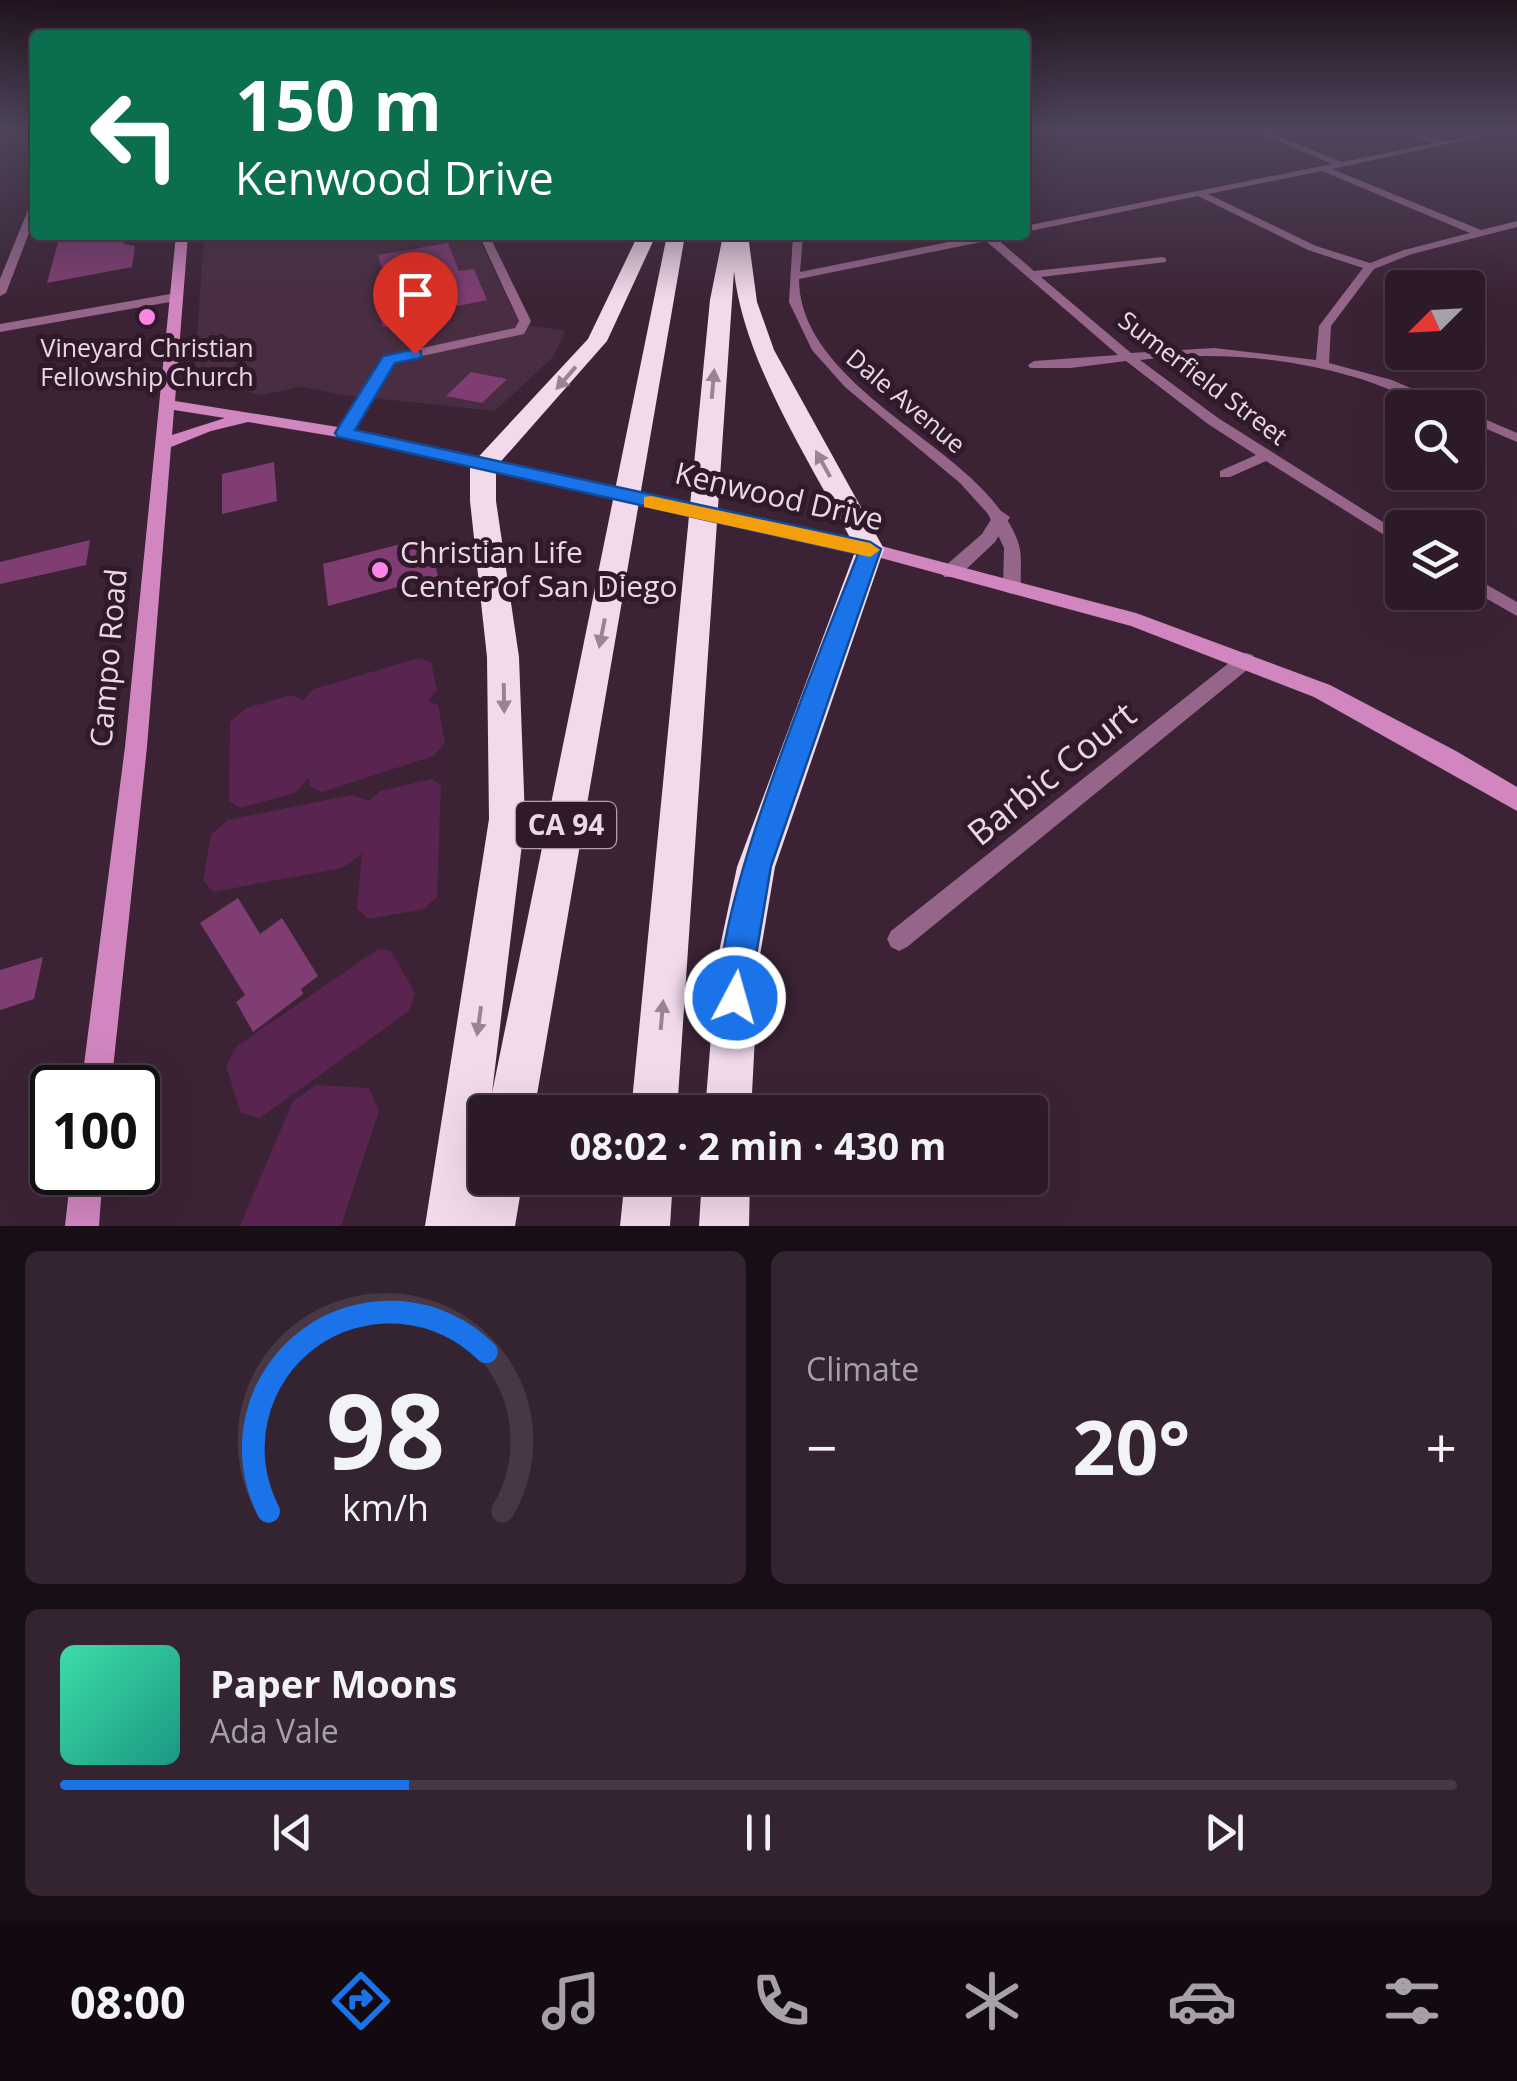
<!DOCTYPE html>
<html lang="en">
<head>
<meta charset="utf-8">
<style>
  body { margin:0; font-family:"Open Sans",sans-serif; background:#342330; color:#f1f3f6; height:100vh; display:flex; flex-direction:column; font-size:38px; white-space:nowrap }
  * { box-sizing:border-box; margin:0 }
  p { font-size:32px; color:#a6a1a8 }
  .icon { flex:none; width:55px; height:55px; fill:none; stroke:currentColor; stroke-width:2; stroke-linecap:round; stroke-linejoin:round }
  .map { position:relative; height:1226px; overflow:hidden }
  .drawer { display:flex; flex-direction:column; gap:25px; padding:25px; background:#180e16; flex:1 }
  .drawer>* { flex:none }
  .top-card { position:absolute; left:30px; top:30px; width:1000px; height:210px; border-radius:10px; box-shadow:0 10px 40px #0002,0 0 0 2px #483845; background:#0b6e4f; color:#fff; overflow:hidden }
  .needle { width:65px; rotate:246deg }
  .fabs { position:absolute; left:1385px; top:270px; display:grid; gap:20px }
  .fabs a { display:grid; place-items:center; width:100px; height:100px; border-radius:10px; background:#2c1a28; box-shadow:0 10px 40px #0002,0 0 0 2px #483845; font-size:50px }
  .speed { position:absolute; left:30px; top:1065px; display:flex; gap:20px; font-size:50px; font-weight:700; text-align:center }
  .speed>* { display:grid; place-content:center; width:130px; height:130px; border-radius:50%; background:#2c1a28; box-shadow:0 10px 40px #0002,0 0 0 2px #483845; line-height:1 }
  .speed .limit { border:5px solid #111; border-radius:15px; background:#fff; color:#111 }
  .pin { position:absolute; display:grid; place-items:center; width:85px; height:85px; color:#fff; margin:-102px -42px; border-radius:50% 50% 50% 0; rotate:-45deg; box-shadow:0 0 10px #0007 }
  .pin .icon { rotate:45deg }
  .me { position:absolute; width:110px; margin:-55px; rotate:6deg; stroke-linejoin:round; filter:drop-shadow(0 0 8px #0008) }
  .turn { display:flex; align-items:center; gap:35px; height:210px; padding:0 40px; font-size:45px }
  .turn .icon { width:130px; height:130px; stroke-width:2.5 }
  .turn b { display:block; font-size:70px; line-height:85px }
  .big { font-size:75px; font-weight:700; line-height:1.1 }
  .drawer .tile { flex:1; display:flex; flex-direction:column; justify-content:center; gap:15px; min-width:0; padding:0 35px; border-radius:15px; background:#342330 }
  .drawer .dial { align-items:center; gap:0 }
  .dial svg { height:260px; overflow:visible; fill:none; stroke:#483845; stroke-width:7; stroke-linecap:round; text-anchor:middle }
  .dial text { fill:#f1f3f6; stroke:none }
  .song { display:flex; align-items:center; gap:30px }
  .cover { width:120px; height:120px; border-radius:15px; background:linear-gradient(135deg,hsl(160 70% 55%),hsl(170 70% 35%)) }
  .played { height:10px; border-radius:5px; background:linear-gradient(90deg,#1a73e8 25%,#483845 25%) }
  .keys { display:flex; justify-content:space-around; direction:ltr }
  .heat { display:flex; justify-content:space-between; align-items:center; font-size:55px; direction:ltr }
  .drawer .tiles { flex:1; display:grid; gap:25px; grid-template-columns:1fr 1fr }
  .tile:last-child { grid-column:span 2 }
  .trip { position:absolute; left:468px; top:1095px; width:580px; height:100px; border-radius:10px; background:#2c1a28; box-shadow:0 10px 40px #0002,0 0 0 2px #483845; font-weight:700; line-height:100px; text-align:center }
  .dock { display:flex; height:160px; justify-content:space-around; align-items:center; background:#120a10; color:#a6a1a8 }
  .dock .icon { width:70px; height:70px }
  .dock .selected { color:#1a73e8 }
  .dock b { font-size:45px; color:#f1f3f6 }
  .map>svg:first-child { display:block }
</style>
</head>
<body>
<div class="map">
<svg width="1517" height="1226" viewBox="0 0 1517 1226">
  <rect width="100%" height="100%" fill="#3b2335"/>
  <polygon fill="#492d42" points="204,235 477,235 520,324 566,331 552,358 495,411 344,395 300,387 261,395 237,389 212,380 195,366"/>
  <g fill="#59244f">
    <polygon points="419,658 431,662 437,690 428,701 438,705 445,743 433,756 322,792 310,786 308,778 295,793 240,808 229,801 230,722 246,708 291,695 303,700 314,689"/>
    <polygon points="431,779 441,785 437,897 424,909 368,919 357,908 362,854 342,868 213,892 203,880 211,835 228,820 351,795 369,801 380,791"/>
    <polygon points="378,949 391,951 415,993 409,1011 260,1118 241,1113 226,1066 237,1046"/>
    <polygon points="316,1085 369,1088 379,1111 341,1226 240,1226 293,1101"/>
  </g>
  <g fill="#7f3d72">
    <polygon points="60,235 123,235 124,244 135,246 132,267 47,283"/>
    <polygon points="448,243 459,271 474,269 487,300 405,317 406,322 383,327 376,300 383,299 379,286 387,285 378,255"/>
    <polygon points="471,372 507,379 482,403 446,396"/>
    <polygon points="274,462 277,501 222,514 222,474"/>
    <polygon points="428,537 438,576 328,606 323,564"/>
    <polygon points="90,540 86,565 0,584 0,562"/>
    <polygon points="238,898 260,934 282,918 318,976 301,989 303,994 253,1032 236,1002 245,995 200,923"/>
    <polygon points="43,957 34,999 0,1010 0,970"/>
  </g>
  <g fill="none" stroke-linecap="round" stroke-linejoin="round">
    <g fill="#95668a" fill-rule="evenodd">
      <path d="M1250,129H1260L1342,162L1434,143L1397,129C1414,129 1428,140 1444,141C1467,142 1493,129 1517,129L1332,169L1481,230L1517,221V227L1412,254L1374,269L1331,326L1329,363L1392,380L1457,408C1423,408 1388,386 1354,377C1286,357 1211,351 1140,360L1218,418L1402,534V546L1266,461L1230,477H1220V471L1256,455L1208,424L1126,361L1071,368H1030L1028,365L1034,361L1118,355L986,241L799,279C799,372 928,430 984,491C999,507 1016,528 1020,550C1022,562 1020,576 1021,588L1012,594L1006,592L1003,588L1004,548L988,514L960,483L845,387L812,350L789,302L793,235H803L800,272L983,235H1003L996,238L1034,271L1162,257L1166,258V262L1041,277L1131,353L1214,348L1316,360L1319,326L1363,268L1308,250L1198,196L1025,232V226L1332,164ZM1322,171L1470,233L1404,250L1370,263L1316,246L1208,194Z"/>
      <polygon points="35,202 35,217 6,293 0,296 0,279 30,205"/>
      <polygon points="479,235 489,235 531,321 524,334 394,362 349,436 339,436 337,433 385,356 515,328 519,321"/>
      <polygon points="1468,412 1517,433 1517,442 1468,421"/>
      <polygon points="1468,574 1517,602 1517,616 1468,588"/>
      <polygon points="1246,653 1253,655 1255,660 1253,665 907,947 899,951 891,947 887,939 891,931 1239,655"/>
    </g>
    <g fill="#95668a" fill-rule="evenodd">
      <polygon points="176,293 181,294 181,300 0,332 0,324"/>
      <polygon points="1001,511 1010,517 995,542 958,577 944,577 941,572 944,567 982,534 995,513"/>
    </g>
    <g fill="#d186c0" fill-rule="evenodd">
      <path d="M176,235H188L175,401L344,428L870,543L1136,613L1330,685L1456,751L1517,787V811L1314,697L1131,626L870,555L344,438L248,422L211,431L171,447L147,747L111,1088H81L125,747ZM174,410L225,418L172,435Z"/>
      <polygon points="71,1172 103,1172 99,1226 65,1226"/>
    </g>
    <g fill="#f2daeb" fill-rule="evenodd">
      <polygon points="638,235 656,235 607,341 496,467 496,501 519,657 525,819 492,1093 667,235 685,235 534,1112 485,1112 485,1178 523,1178 515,1226 425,1226 489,819 487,657 470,501 470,466 588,339"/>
      <path d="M723,235H748L757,302L774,350L884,549L775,867L759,961L751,1112H705L717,961L737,867L856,549C813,466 744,364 734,271L677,1112H631L710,300Z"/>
      <polygon points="625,1178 673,1178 670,1226 620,1226"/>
      <polygon points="702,1178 750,1178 749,1226 699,1226"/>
    </g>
  </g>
  <defs><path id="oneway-solid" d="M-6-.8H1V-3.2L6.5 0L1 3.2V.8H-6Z" transform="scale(2.5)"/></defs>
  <g fill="#9b8395">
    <use href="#oneway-solid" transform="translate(566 378) rotate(131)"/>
    <use href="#oneway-solid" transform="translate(713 384) rotate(-85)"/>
    <use href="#oneway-solid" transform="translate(823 464) rotate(-119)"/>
    <use href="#oneway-solid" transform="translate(602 633) rotate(101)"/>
    <use href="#oneway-solid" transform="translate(504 698) rotate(89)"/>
    <use href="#oneway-solid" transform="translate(662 1015) rotate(-85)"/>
    <use href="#oneway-solid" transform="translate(479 1021) rotate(98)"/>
  </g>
  <linearGradient id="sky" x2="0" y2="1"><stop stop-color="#20131d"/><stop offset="0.43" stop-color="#4f455c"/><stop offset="1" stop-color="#4f455c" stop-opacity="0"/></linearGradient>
  <rect width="1517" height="300" fill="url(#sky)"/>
  <path fill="#1a73e8" stroke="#114b97" stroke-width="2.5" d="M415,349L421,351V358L395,363L355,430L870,542L881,549L771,866L747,1009L735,1014L724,1009C697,943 828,633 858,554L338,437L335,433L383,356Z"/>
  <polygon fill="#f59e0b" points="651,496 870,543 880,550 870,557 644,507 644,497"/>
  <g fill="#fc86e4" stroke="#30192b" stroke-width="4">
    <circle cx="147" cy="317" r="10"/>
    <circle cx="380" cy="570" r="10"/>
  </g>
  <g text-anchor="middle" stroke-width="10" stroke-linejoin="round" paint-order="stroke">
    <g font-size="25" fill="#e9d9e5" stroke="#30192b">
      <text x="147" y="357">Vineyard Christian<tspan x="147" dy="29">Fellowship Church</tspan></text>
    </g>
    <g font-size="25" fill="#e9d9e5" stroke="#30192b">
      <text transform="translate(1203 378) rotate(37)" y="9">Sumerfield Street</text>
      <text transform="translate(906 401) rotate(40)" y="9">Dale Avenue</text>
    </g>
    <rect fill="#30192b" stroke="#b29fad" stroke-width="2.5" x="516" y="802" width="100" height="46" rx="8"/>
    <g font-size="28" font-weight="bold" fill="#e9d9e5">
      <text x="566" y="835">CA 94</text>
    </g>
    <g font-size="30" fill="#e9d9e5" stroke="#30192b">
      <text transform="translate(779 497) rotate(13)" y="10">Kenwood Drive</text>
      <text transform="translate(109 658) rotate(-85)" y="10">Campo Road</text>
    </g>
    <g font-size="30" fill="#e9d9e5" stroke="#30192b" text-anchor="start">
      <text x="400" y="563">Christian Life<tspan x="400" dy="34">Center of San Diego</tspan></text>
    </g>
    <g font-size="35" fill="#e9d9e5" stroke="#30192b">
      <text transform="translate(1052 774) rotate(-39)" y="12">Barbic Court</text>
    </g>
  </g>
</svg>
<div class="fabs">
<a><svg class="needle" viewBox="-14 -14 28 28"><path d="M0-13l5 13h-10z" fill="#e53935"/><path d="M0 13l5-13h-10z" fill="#a6a1a8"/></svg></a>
<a><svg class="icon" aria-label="search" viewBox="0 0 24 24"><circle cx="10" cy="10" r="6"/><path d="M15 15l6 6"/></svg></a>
<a><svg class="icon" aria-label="layers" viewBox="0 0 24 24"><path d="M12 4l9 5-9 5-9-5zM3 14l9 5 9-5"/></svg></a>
</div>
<div class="speed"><div class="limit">100</div></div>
<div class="pin" style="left:415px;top:354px;background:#d93025"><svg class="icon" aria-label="arrive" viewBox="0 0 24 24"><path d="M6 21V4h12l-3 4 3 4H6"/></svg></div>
<svg class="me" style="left:735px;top:998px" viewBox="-20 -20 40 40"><circle r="17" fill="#1a73e8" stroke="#fff" stroke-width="3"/><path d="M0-11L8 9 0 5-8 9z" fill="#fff"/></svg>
<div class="trip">08:02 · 2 min · 430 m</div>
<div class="top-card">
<div class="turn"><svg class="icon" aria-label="left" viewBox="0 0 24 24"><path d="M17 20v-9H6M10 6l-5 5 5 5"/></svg><div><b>150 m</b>Kenwood Drive</div></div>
</div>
</div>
<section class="drawer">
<div class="tiles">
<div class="tile dial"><svg viewBox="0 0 100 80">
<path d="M14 69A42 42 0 1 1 86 69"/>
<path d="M14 69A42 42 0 0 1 81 20" stroke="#1a73e8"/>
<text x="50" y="56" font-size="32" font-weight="700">98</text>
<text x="50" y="72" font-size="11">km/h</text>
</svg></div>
<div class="tile"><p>Climate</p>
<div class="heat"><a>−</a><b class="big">20°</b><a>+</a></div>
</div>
<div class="tile">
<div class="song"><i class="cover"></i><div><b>Paper Moons</b><p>Ada Vale</p></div></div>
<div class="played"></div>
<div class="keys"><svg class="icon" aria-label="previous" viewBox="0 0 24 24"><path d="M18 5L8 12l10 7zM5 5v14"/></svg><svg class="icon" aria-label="pause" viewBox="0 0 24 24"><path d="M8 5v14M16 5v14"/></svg><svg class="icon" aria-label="next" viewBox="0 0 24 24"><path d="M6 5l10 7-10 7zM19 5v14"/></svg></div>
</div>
</div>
</section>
<nav class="dock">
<b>08:00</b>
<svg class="icon selected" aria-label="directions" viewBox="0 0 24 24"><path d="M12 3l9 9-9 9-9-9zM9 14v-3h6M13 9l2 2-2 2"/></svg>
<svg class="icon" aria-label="music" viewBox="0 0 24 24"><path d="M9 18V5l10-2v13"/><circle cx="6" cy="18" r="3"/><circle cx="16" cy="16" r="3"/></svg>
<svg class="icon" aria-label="phone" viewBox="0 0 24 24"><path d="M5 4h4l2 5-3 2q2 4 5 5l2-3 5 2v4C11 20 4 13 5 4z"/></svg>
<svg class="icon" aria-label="climate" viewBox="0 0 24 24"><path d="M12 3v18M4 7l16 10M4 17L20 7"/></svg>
<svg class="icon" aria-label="car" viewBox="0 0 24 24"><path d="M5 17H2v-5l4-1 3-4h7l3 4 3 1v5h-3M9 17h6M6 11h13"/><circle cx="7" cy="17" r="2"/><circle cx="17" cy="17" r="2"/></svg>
<svg class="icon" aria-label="filters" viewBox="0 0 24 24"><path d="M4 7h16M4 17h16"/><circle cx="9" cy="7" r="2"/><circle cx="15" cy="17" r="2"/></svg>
</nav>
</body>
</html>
